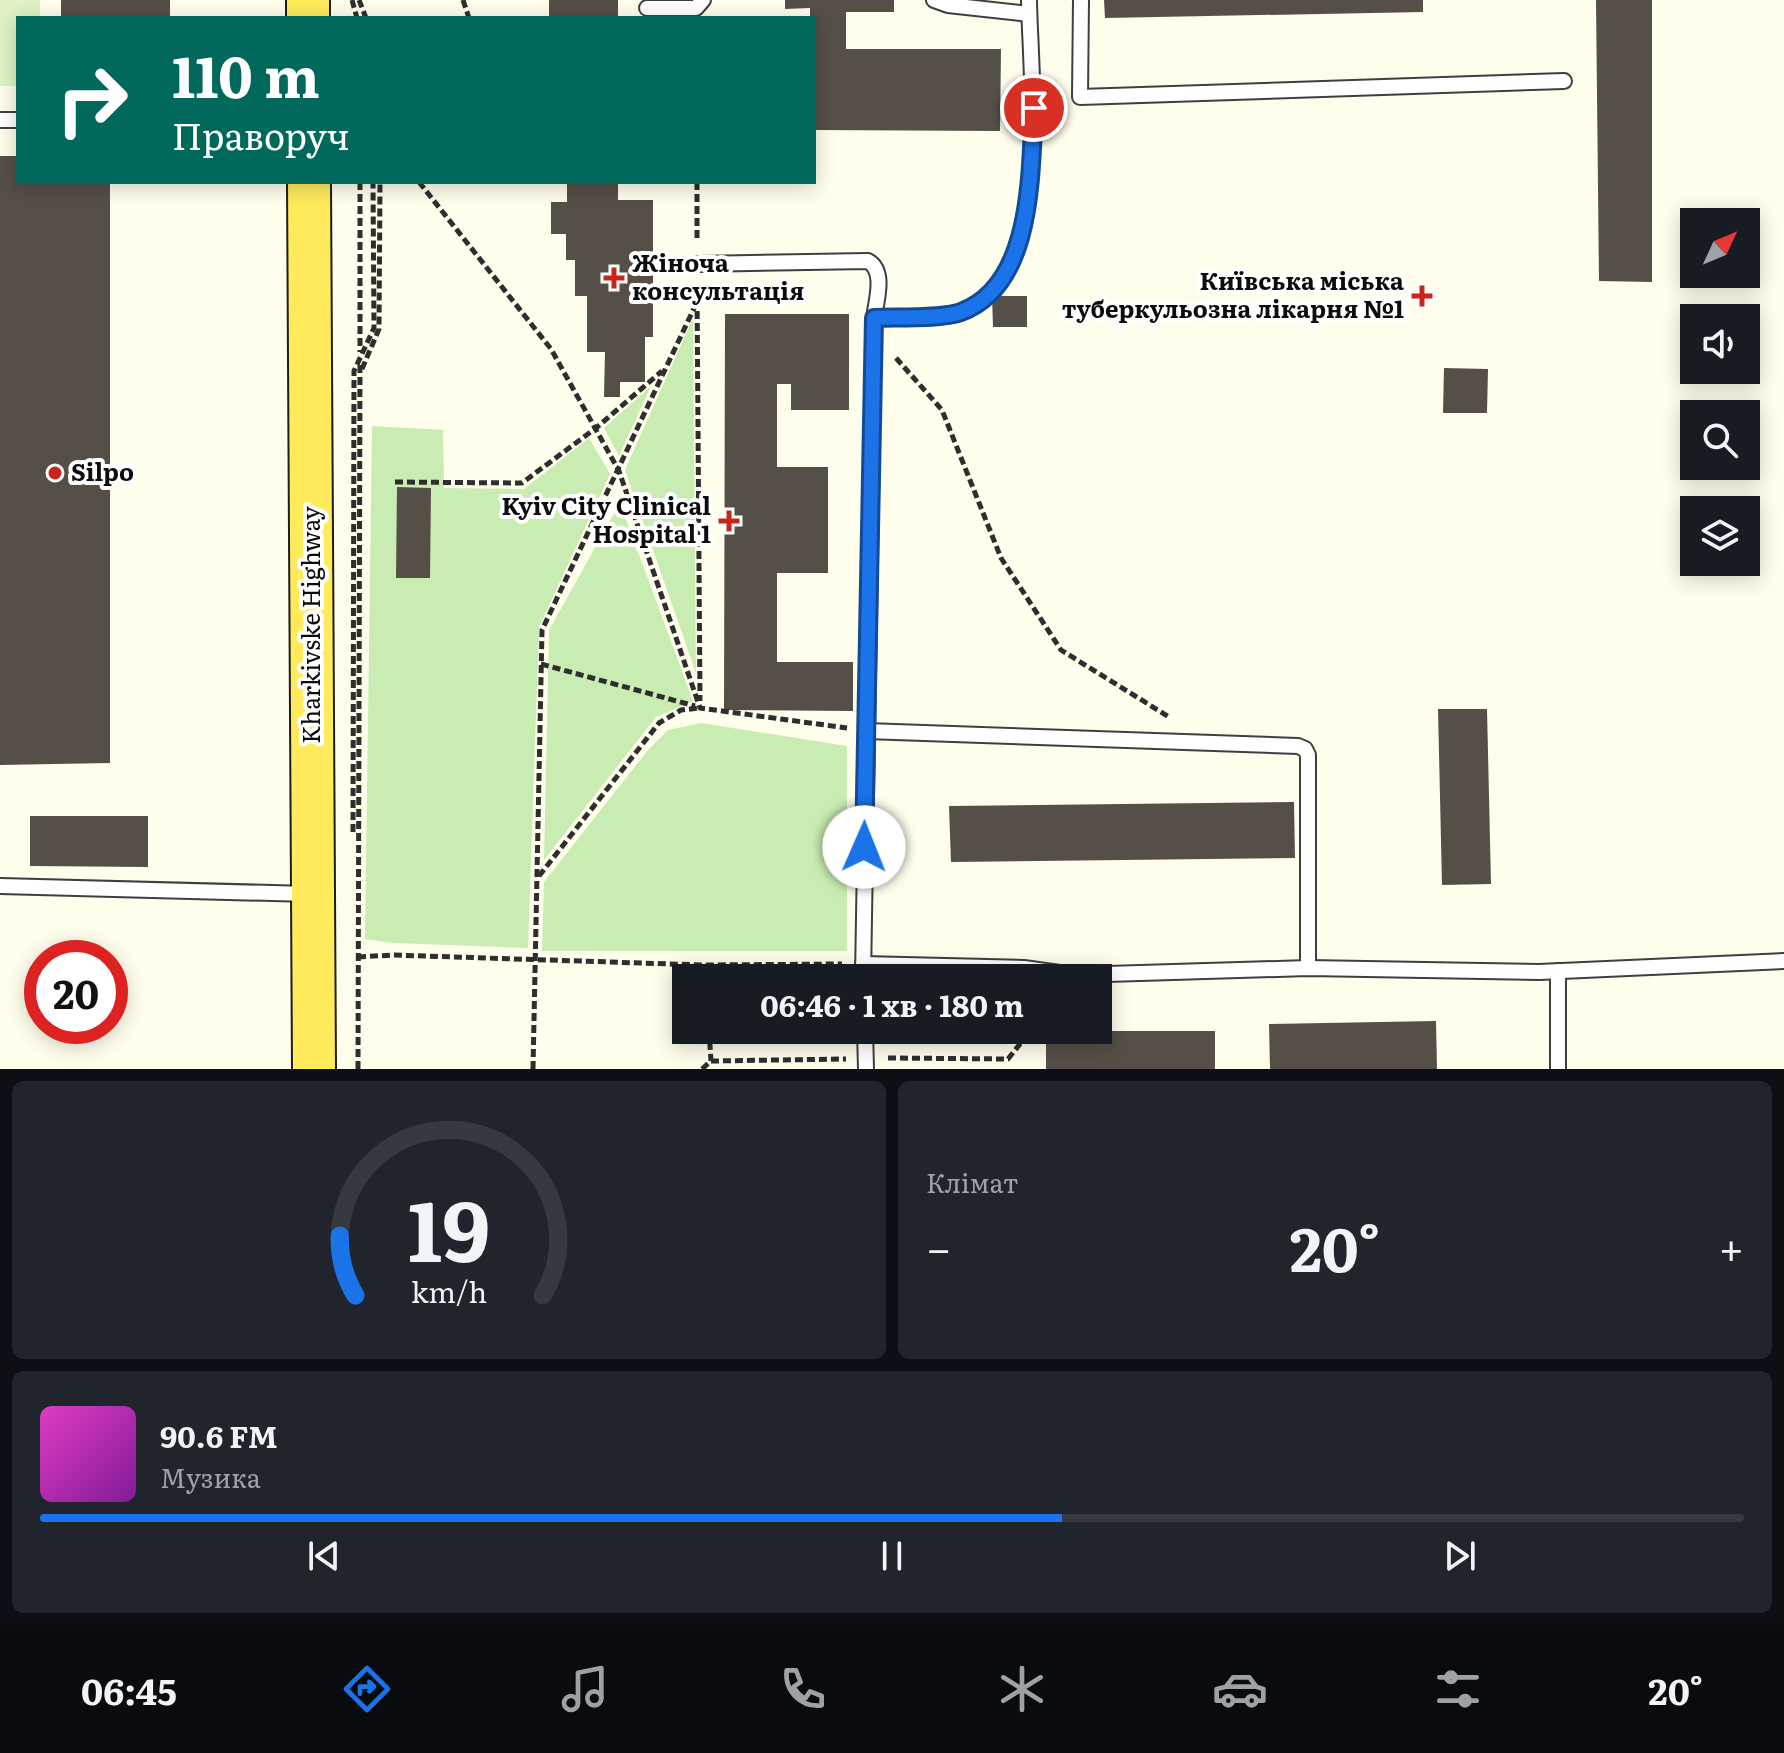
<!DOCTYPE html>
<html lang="uk">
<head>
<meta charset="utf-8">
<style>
  body { margin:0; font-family:Literata,serif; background:#20242c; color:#f1f3f6; height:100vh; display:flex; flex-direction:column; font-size:30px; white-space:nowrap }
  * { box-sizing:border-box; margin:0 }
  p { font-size:26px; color:#9ea1a6 }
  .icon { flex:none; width:44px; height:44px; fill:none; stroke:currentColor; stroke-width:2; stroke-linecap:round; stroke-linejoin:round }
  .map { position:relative; height:1069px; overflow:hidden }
  .sheet { display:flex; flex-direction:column; gap:12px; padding:12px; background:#0d0f14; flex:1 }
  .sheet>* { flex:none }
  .banner { position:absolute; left:16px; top:16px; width:800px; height:168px; border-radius:0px; box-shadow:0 4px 20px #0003; background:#00695c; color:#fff; overflow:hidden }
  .needle { width:52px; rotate:46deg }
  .buttons { position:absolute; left:1680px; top:208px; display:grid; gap:16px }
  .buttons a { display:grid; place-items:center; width:80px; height:80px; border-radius:0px; background:#171b24; box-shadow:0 4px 20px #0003; font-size:40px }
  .speed { position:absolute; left:24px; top:940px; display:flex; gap:16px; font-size:40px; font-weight:700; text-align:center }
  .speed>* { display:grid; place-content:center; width:104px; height:104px; border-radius:50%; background:#171b24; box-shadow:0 4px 20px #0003; line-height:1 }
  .speed .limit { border:12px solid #d22; background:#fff; color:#111 }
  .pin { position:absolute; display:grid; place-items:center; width:68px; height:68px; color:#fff; margin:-34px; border:4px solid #fff; border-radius:50%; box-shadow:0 2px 8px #0007 }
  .me { position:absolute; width:88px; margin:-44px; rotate:1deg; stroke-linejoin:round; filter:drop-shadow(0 0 6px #0008) }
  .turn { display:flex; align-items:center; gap:28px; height:168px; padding:0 24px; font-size:36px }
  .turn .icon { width:104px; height:104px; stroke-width:2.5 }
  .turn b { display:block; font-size:56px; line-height:68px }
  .big { font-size:60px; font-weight:700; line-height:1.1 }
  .sheet .card { flex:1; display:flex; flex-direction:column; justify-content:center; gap:12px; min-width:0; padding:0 28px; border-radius:12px; background:#20242c }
  .sheet .dial { align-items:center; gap:0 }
  .dial svg { height:208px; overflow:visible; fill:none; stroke:#363941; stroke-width:7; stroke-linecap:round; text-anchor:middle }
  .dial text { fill:#f1f3f6; stroke:none }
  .song { display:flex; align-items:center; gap:24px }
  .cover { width:96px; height:96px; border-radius:12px; background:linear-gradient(135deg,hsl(310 70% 55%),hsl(290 70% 35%)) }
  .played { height:8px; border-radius:4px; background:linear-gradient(90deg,#1a73e8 60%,#363941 60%) }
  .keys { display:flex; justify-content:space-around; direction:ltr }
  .heat { display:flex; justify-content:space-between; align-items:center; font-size:44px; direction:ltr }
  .sheet .tiles { flex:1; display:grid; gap:12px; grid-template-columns:1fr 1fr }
  .card:last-child { grid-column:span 2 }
  .trip { position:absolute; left:672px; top:964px; width:440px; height:80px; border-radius:0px; background:#171b24; box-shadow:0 4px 20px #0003; font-weight:700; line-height:80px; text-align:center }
  .dock { display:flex; height:128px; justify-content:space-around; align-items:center; background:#090b0e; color:#9ea1a6 }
  .dock .icon { width:56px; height:56px }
  .dock .current { color:#1a73e8 }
  .dock b { font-size:36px; color:#f1f3f6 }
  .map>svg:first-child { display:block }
</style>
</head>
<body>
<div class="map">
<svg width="1784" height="1069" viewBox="0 0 1784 1069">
  <rect width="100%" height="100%" fill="#fffdeb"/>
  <g fill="#c9ecb2">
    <polygon points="693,318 696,673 625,470"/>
    <polygon points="651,386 619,456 604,428"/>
    <polygon points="372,426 443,430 444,488 524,489 589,438 610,474 539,627 528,948 393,943 365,939"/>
    <polygon points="620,503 693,701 656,717 544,860 549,630"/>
    <polygon points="701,723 847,746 847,951 542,951 544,882 648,750 668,730"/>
  </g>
  <polygon fill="#ddf3c4" points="0,0 40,0 40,18 18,18 18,86 0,86"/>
  <g fill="#564f48">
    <rect x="61" y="0" width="109" height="18"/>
    <rect x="549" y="0" width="69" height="18"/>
    <polygon points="785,0 894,0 894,12 846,12 846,49 1001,49 1000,131 814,130 814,18 810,18 810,8 785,9"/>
    <polygon points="1104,0 1423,0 1423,12 1105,18"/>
    <polygon points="1596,0 1652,0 1652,282 1599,281"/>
    <polygon points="0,156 18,156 18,182 110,182 110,763 0,765"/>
    <polygon points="567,182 618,182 618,200 653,200 653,337 645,337 645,382 620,382 620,397 604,397 605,352 587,352 587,296 575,296 575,260 566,260 566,234 551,234 551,202 567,202"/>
    <polygon points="992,296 1027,296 1027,327 993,327"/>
    <polygon points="725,314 849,314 849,410 791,410 791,384 777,384 777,467 828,467 828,573 777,573 777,662 853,662 853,711 724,710"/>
    <polygon points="1444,368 1488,369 1487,413 1443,413"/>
    <polygon points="397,487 431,488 430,578 396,578"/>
    <polygon points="1438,709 1487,709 1491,884 1442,885"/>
    <polygon points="1294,802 1295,858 951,862 949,806"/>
    <polygon points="30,816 148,816 148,867 30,866"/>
    <polygon points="1436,1021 1437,1069 1270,1069 1269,1024"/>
    <rect x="1046" y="1031" width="169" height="38"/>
  </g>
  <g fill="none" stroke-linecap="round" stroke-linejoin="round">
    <g stroke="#3f3f3f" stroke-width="18">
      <g id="lane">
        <polyline points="934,0 948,5 1029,14"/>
        <polyline points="1081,0 1080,97 1564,81"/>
        <polyline points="647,8 696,8 703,0"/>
        <polyline points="0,120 18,120"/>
        <path d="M698,264L868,261C886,271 876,301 874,318L863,978"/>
        <path d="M874,318C895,317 944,319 960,313C1055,280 1030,79 1029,0"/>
        <polyline points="866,731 1298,746 1305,749 1308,755 1308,968"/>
        <polyline points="0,886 309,894"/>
        <polyline points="863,964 1024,968 1074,975 1308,968 1539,972 1784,961"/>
        <polyline points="1558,971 1558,1069"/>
        <polyline points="865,1030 866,1069"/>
      </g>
    </g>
    <g stroke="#1d1d1d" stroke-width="46">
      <g id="primary">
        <polyline points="308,18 308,0"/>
        <polyline points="309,182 314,1069"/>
      </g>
    </g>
    <g stroke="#2e2e2e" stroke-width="5" stroke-dasharray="8 4" stroke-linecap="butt">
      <polyline points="352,0 357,18"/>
      <polyline points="359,0 366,18"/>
      <polyline points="463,0 469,18"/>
      <polyline points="360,182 360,352"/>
      <polyline points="419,182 551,349 619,471 700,708 847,728"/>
      <polyline points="697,182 697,241"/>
      <polyline points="697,287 700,701"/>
      <polyline points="896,358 942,410 1001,558 1061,650 1169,717"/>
      <polyline points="362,369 379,329 380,182"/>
      <polyline points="395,482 522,483 596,428 662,371"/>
      <polyline points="541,664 695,706"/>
      <polyline points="353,832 354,371 374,328 373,182"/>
      <polyline points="539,876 659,723 681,710 700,708"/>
      <polyline points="358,957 393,955 703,965 842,964"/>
      <polyline points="703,965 704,978"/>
      <polyline points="709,1030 711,1061"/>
      <polyline points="888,1058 1008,1059 1031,1030"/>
      <polyline points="358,1069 360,362"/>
      <polyline points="533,1069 542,630 697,302"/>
      <polyline points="702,1069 711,1061 846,1059"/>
    </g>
    <use href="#lane" stroke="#fff" stroke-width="14"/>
    <use href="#primary" stroke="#ffea5b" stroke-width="42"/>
  </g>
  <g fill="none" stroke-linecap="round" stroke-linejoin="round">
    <g stroke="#114b97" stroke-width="20">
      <path id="route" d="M864,847L874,318C896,317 943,319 961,312C1034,285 1030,172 1034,108"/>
    </g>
    <use href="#route" stroke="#1a73e8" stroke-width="14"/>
  </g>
  <g fill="#c72519" stroke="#fff" stroke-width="3">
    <path d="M610 266h8v8h8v8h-8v8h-8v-8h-8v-8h8z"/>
    <path d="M1418 284h8v8h8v8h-8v8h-8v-8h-8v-8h8z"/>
    <circle cx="55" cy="473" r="8"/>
    <path d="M725 509h8v8h8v8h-8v8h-8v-8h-8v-8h8z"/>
  </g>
  <g text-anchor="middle" stroke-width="8" stroke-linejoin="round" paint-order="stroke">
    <g font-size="24" font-weight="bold" fill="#0c0c0c" stroke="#fff" text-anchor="start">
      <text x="632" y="272">Жіноча<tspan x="632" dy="28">консультація</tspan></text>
      <text x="1404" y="290" text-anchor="end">Київська міська<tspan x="1404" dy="28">туберкульозна лікарня №1</tspan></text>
      <text x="71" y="481">Silpo</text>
      <text x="711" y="515" text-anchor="end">Kyiv City Clinical<tspan x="711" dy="28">Hospital 1</tspan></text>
    </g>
    <g font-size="24" fill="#0c0c0c" stroke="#fff">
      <text transform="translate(312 625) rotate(-90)" y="8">Kharkivske Highway</text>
    </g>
  </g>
</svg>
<div class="buttons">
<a><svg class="needle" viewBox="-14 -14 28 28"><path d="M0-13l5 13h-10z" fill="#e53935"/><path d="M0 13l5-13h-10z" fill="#9ea1a6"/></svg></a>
<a><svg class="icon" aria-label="sound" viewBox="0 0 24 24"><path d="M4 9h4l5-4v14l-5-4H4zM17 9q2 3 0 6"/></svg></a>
<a><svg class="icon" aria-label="search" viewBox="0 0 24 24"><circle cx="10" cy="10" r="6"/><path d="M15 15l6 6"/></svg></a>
<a><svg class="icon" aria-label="layers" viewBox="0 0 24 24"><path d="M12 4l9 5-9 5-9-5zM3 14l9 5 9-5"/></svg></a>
</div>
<div class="speed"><div class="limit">20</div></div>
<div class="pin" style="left:1034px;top:108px;background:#d93025"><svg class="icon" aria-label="arrive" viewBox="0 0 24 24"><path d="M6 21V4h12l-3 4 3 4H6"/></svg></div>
<svg class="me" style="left:864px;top:847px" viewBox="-20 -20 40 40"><circle r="19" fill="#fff"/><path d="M0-13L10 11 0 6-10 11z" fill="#1a73e8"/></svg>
<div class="trip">06:46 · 1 хв · 180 m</div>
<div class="banner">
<div class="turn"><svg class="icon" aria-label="right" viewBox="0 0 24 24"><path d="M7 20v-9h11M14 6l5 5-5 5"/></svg><div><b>110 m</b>Праворуч</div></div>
</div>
</div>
<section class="sheet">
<div class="tiles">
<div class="card dial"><svg viewBox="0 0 100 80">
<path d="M14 69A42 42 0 1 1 86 69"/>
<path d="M14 69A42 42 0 0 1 8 46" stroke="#1a73e8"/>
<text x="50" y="56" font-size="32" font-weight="700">19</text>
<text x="50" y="72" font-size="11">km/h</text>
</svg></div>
<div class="card"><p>Клімат</p>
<div class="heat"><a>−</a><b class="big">20°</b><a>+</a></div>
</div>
<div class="card">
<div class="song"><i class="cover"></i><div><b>90.6 FM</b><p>Музика</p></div></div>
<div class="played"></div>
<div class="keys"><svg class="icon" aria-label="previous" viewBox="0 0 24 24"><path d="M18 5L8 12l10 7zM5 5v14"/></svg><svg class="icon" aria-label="pause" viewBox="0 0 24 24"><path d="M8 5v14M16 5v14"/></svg><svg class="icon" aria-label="next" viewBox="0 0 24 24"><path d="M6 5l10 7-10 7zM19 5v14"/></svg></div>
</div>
</div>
</section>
<nav class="dock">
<b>06:45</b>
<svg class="icon current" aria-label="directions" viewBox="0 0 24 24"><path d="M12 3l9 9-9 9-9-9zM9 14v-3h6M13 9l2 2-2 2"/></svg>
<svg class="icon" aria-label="music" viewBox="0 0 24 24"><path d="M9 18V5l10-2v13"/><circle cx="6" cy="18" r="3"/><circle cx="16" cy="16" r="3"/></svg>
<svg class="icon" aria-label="phone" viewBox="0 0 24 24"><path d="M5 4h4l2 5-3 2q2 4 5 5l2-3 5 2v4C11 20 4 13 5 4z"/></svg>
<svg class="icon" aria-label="climate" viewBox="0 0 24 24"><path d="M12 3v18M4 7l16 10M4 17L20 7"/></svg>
<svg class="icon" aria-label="car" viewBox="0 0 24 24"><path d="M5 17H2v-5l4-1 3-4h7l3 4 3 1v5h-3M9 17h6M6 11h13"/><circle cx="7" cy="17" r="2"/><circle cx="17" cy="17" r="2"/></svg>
<svg class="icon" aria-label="filters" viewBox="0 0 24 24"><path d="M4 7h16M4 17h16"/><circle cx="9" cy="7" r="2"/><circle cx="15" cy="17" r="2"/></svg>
<b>20°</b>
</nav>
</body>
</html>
